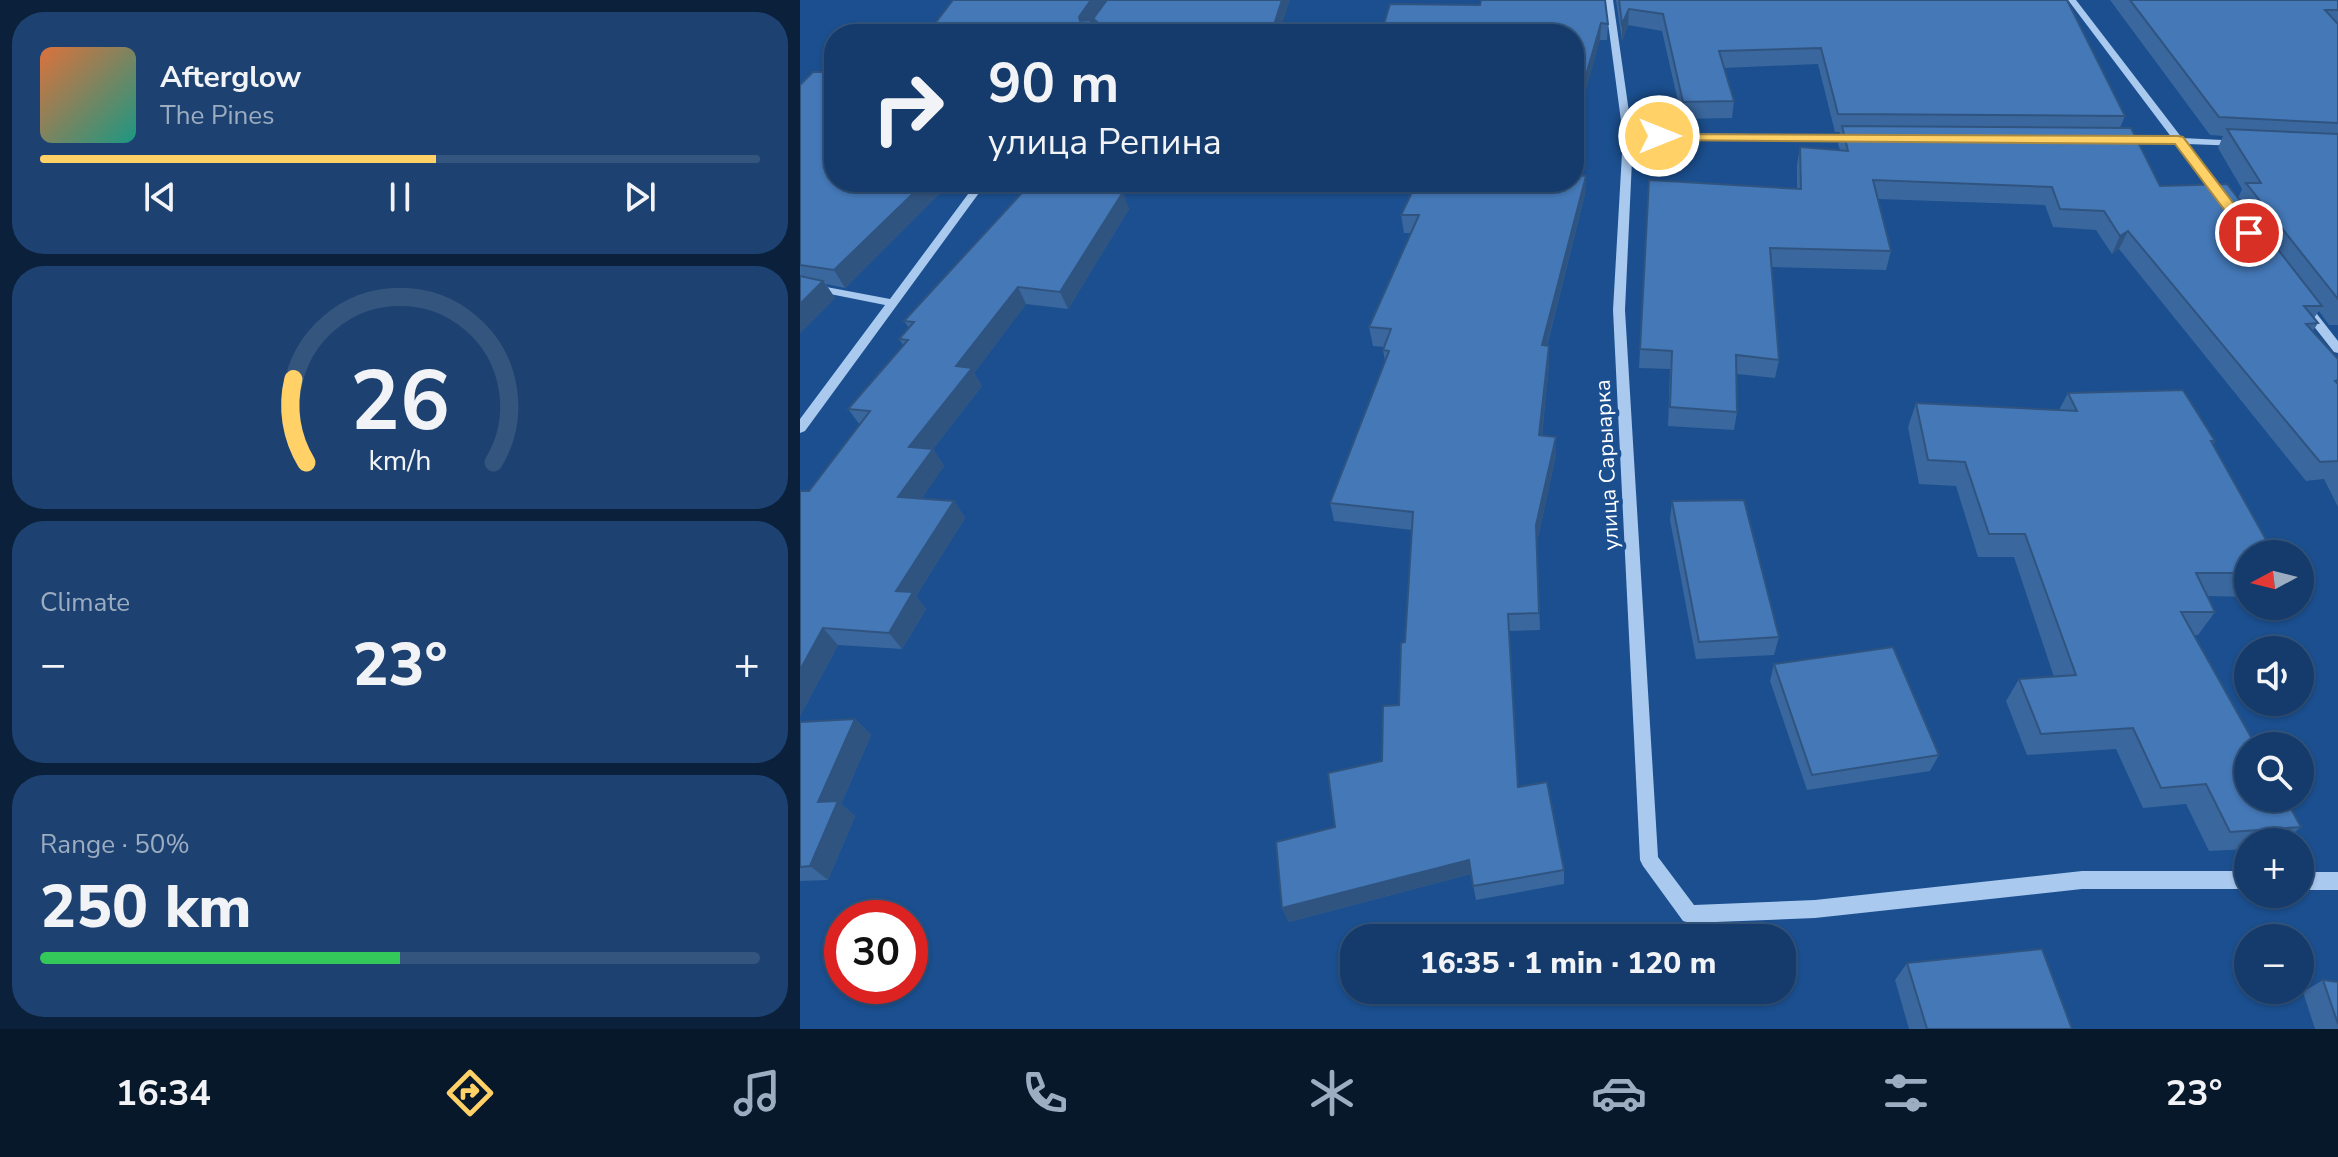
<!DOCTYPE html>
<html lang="en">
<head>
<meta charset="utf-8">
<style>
  body { margin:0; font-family:"Nunito Sans",sans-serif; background:#1d4271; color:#f1f3f6; height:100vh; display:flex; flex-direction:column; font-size:30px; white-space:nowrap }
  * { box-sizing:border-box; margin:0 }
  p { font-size:26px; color:#9dadc1 }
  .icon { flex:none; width:44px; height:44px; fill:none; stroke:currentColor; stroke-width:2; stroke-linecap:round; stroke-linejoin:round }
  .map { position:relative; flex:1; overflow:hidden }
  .details { display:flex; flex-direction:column; gap:12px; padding:12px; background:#0b203b; width:800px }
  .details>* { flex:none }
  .hud { position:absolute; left:24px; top:24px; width:760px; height:168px; border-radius:32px; box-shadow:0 2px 6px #0004,0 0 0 2px #33557e; background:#143b6b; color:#f1f3f6; overflow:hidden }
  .needle { width:52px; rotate:263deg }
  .fabs { position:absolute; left:1434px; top:540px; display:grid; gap:16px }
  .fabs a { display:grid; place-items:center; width:80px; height:80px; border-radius:50%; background:#143b6b; box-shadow:0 2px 6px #0004,0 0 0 2px #33557e; font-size:40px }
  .speed { position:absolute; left:24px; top:900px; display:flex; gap:16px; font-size:40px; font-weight:700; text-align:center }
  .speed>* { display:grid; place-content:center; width:104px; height:104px; border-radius:50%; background:#143b6b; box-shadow:0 2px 6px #0004,0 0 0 2px #33557e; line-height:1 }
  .speed .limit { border:12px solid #d22; background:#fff; color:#111 }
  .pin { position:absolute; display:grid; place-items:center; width:68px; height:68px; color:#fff; margin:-34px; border:4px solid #fff; border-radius:50%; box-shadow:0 2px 8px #0007 }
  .me { position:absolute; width:88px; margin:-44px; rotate:90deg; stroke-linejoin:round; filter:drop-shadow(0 0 6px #0008) }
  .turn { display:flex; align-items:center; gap:28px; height:168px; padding:0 32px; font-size:36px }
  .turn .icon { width:104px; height:104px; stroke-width:2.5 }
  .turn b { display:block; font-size:56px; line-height:68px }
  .big { font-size:60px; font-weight:800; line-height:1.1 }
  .details .widget { flex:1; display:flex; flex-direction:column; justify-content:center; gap:12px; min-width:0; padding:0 28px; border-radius:32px; background:#1d4271 }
  .details .dial { align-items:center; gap:0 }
  .dial svg { height:208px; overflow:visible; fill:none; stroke:#33557e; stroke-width:7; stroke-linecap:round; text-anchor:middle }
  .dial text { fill:#f1f3f6; stroke:none }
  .song { display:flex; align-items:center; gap:24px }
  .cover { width:96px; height:96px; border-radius:12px; background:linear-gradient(135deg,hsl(20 70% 55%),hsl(170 70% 35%)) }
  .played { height:8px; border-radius:4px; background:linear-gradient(90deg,#ffd166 55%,#33557e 55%) }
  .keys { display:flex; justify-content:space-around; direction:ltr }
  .heat { display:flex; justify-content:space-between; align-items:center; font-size:44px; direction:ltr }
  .charge { height:12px; border-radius:6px; background:linear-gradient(90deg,#34c759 50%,#33557e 0) }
  .trip { position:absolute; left:540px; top:924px; width:456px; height:80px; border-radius:32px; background:#143b6b; box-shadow:0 2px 6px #0004,0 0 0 2px #33557e; font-weight:800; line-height:80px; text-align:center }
  .tab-bar { display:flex; height:128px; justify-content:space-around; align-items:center; background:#08182b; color:#9dadc1 }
  .tab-bar .icon { width:56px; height:56px }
  .tab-bar .current { color:#ffd166 }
  .tab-bar b { font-size:36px; color:#f1f3f6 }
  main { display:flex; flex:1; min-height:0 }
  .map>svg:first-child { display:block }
</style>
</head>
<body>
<main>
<section class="details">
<div class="widget">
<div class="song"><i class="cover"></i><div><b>Afterglow</b><p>The Pines</p></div></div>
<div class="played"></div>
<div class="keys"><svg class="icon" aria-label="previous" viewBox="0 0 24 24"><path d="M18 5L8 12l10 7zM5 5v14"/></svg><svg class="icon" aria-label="pause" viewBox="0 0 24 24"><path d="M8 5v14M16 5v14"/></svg><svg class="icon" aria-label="next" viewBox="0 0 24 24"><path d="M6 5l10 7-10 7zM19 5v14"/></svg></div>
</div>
<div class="widget dial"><svg viewBox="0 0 100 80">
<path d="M14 69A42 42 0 1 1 86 69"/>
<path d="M14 69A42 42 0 0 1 9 37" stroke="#ffd166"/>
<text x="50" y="56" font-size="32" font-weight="700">26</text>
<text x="50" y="72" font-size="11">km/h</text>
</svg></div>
<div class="widget"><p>Climate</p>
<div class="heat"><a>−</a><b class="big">23°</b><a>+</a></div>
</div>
<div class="widget"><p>Range · 50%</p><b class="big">250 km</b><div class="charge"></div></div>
</section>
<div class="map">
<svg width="1538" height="1029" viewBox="0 0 1538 1029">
  <rect width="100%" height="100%" fill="#1b4f8f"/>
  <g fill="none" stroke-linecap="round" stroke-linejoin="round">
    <g fill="#a9c9ee" fill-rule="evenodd">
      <polygon points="805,0 813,0 832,133 1056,135 1061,138 1056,141 833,139 825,310 858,857 894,905 1015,900 1282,871 1448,871 1448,889 1282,889 1015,918 890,923 883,921 843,866 840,860 813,310 823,136"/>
      <polygon points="1268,0 1276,0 1382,138 1443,141 1445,143 1440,146 1387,144 1428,198 1428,202 1420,202 1376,144 1318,141 1318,137 1321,136 1372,138"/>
      <polygon points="177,182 187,182 5,431 0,433 0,419 85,305 0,288 0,282 90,299"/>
      <polygon points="1502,299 1506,300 1538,341 1538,353 1534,352 1498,306 1496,303"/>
      <rect x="1500" y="872" width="38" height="18"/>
    </g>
  </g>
  <g fill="#3a679d">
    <polygon points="153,0 479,34 127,34"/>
    <polygon points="816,0 1267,0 1325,116 1320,128 1360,186 1438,198 1442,189 1418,148 1423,136 1410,135 1310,0 1538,0 1538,325 1529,325 1519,311 1514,318 1518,323 1513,331 1538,359 1538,507 1524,479 1506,481 1319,249 1312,254 1296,230 1253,227 1245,205 1078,199 1091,251 1086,270 972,267 979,360 975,378 937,374 937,412 934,430 868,426 870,369 839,368 849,180 997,189 997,165 1000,147 1040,150 1038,144 1040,132 1035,132 1018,64 924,68 934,101 932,118 882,119 862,31 828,25 822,41"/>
    <polygon points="680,5 808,24 807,40 800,40"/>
    <polygon points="0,85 34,182 151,182 45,288 26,284 35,298 0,333"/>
    <polygon points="781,157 777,176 786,176 785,194 747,346 749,346 749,364 742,436 756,455 737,542 740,630 709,631 718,787 764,870 764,884 676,900 671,874 489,922 482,908 535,827 582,761 599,705 605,642 612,530 534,521 530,503 585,361 583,350 584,347 573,346 569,327 611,233 604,233 601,215"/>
    <polygon points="320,192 329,209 268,309 226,304 174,373 182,386 133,449 144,466 121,499 154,501 165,518 116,596 126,609 102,649 38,645 0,716 0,491 9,491 60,425 48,409 103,345 99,339 109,328 104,321"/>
    <polygon points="1268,393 1415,441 1413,445 1448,554 1448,597 1408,596 1415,612 1398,635 1394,635 1501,827 1483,842 1448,842 1448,849 1409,851 1386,804 1343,808 1316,749 1227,755 1206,701 1219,679 1254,677 1214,557 1178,557 1156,486 1119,484 1108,427 1116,403 1259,410"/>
    <polygon points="872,501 979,637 974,655 896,659 870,520"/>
    <polygon points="974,664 1139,755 1130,771 1007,790 970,681"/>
    <polygon points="55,719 71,735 41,804 55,816 28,880 0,881 0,722"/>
    <polygon points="1107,963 1272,1029 1109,1029 1095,980"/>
    <polygon points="1523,980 1538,982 1538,1029 1515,1029 1503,992"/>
  </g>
  <g fill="#305480">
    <polygon points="291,0 307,0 294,19 299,34 278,34 279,17"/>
    <polygon points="482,0 490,0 479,34 471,34"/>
    <polygon points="829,9 828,25 822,41 822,24"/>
    <polygon points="801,23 800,40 774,134 774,117"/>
    <polygon points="781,139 781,157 772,193 774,169"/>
    <polygon points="786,176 785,194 742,364 742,345"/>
    <polygon points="125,182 151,182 45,288 34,270"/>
    <polygon points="311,182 326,182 312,208 306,191"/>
    <polygon points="323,192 329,209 268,309 260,292"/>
    <polygon points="1328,231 1319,249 1312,254 1320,236"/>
    <polygon points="23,281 35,298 0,333 0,304"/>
    <polygon points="218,287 226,304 174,373 182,386 133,449 144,466 111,515 98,497 109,447 156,366"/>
    <polygon points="749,346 749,364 740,454 739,435"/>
    <polygon points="756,437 756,455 737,542 736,525"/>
    <polygon points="154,501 165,518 116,596 126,609 102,649 89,633 96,591"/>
    <polygon points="23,628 38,645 0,716 0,670"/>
    <polygon points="55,719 71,735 41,804 55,816 28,880 10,866 18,802"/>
    <polygon points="669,860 671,874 489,922 482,908"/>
  </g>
  <g fill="#4478b7" stroke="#305480" stroke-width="2">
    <polygon points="153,0 291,0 279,17 280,21 292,20 307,0 482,0 471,34 310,34 294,19 278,34 127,34"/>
    <polygon points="681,0 805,0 808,24 801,23 774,117 774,34 581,34 590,4 680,5"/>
    <polygon points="819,0 1267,0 1325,116 1038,114 1021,48 919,51 934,101 883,102 863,14 829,9 822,24"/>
    <polygon points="1330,0 1538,0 1538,10 1525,10 1538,24 1538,123 1419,117"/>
    <polygon points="13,72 34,72 34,182 125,182 34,270 0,265 0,85"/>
    <polygon points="1042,126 1331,128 1360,186 1427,184 1522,306 1504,306 1518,323 1506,324 1538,359 1538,380 1535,381 1538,384 1538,461 1520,462 1328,231 1320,236 1304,211 1260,209 1252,187 1073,180 1091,251 970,248 979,360 936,355 937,412 870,407 872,351 840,349 849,180 1001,189 1000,147 1048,151"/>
    <polygon points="1427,129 1538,134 1538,299 1446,183 1461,183"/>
    <polygon points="774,139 781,139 774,169"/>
    <polygon points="774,175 786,176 742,345 749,346 739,435 756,437 736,525 739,613 708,614 718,787 747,782 764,870 673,886 669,860 482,908 476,842 535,827 528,773 582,761 583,706 599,705 601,643 605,642 613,512 530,503 589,351 583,350 591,329 569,327 619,215 601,215 617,182 774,182"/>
    <polygon points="232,182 311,182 306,191 323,192 260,292 218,287 156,366 172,368 109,447 133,449 98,497 154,501 96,591 113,592 89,633 23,628 0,670 0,491 9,491 70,411 48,409 108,340 99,339 114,322 104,321"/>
    <polygon points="0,276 23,281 0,304"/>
    <polygon points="1383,390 1415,441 1411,441 1474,554 1448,554 1448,573 1396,573 1415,612 1381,612 1456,746 1448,746 1448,798 1485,798 1501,827 1430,832 1406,784 1361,788 1333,728 1241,734 1219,679 1276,675 1225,534 1189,534 1165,462 1128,460 1116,403 1277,411 1268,393"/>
    <polygon points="944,500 979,637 899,642 872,501"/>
    <polygon points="1093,647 1139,755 1012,775 974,664"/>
    <polygon points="55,719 18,802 38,801 10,866 0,867 0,722"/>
    <polygon points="1242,949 1272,1029 1127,1029 1107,963"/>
    <polygon points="1523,980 1538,982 1538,1024"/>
  </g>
  <polygon fill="#ffd166" stroke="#a68842" stroke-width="2" points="854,134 1378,136 1383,137 1456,233 1444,236 1375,144 859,140 853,136"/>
  <g text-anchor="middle" stroke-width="8" stroke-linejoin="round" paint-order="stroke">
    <g font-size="22" fill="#fff" stroke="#1b4f8f">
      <text transform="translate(806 465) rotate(-93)" y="8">улица Сарыарка</text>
    </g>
  </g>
</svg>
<div class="fabs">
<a><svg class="needle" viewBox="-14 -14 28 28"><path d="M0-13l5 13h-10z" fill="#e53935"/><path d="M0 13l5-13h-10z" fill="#9dadc1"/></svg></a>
<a><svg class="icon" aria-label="sound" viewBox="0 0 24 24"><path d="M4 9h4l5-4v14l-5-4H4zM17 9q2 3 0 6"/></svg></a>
<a><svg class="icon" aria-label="search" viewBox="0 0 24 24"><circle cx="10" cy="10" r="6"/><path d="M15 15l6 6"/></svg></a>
<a>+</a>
<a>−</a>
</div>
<div class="speed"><div class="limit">30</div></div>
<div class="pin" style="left:1449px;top:233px;background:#d93025"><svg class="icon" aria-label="arrive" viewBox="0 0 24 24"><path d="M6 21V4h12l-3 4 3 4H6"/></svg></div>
<svg class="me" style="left:859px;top:136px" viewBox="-20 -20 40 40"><circle r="17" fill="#ffd166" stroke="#fff" stroke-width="3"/><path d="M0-11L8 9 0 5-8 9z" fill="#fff"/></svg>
<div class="trip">16:35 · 1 min · 120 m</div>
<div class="hud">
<div class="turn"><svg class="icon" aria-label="right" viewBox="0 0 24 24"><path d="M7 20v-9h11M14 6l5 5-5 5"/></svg><div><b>90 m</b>улица Репина</div></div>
</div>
</div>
</main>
<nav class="tab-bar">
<b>16:34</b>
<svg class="icon current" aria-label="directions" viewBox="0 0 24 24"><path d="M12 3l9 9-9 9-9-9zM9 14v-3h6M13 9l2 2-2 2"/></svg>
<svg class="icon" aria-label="music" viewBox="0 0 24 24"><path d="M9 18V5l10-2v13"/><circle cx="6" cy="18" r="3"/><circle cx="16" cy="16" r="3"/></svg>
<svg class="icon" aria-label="phone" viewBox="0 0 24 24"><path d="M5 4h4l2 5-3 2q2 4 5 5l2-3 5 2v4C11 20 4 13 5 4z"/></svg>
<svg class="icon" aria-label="climate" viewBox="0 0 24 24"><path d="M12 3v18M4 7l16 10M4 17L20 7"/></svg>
<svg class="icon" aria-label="car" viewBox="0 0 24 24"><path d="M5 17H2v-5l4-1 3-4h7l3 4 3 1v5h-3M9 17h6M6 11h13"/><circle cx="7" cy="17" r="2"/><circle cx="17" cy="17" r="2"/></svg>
<svg class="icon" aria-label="filters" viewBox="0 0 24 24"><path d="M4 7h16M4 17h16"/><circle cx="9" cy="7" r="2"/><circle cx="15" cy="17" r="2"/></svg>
<b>23°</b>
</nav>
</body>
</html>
